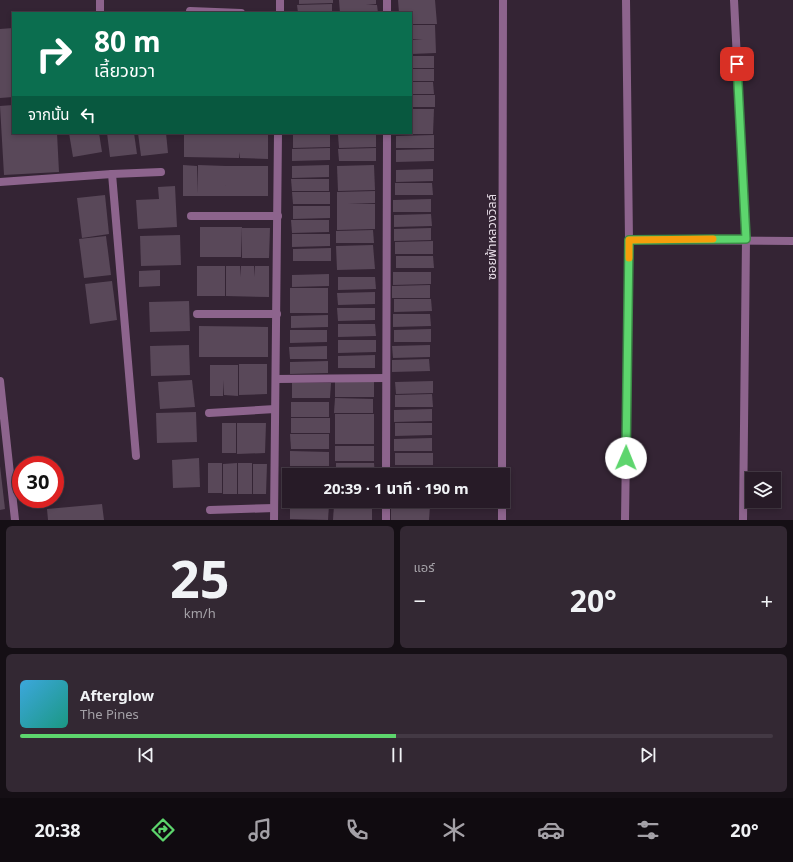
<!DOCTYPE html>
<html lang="th">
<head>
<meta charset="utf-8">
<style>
  body { margin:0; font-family:"Noto Sans","Noto Sans Thai",sans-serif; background:#332833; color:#f1f3f6; height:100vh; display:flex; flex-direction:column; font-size:15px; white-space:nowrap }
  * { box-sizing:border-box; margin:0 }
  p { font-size:13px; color:#a4a1a7 }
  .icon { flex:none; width:22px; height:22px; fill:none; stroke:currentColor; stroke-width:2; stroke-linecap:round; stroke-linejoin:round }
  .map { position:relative; height:520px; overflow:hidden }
  .sheet { display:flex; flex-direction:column; gap:6px; padding:6px; background:#150f15; flex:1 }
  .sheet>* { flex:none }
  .top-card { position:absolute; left:12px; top:12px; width:400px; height:122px; border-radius:0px; box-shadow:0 2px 6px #0003,0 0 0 1px #433944; background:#0b6e4f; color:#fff; overflow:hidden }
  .fabs { position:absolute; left:745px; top:472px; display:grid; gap:8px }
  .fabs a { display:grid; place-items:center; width:36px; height:36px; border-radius:0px; background:#271b27; box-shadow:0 2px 6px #0003,0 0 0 1px #433944; font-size:20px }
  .speed { position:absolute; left:12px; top:456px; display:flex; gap:8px; font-size:20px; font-weight:700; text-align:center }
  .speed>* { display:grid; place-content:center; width:52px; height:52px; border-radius:50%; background:#271b27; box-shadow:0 2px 6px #0003,0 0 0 1px #433944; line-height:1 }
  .speed .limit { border:6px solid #d22; background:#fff; color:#111 }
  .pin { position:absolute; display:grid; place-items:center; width:34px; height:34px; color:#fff; margin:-17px; border-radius:8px; box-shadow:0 2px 6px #0006 }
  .me { position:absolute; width:44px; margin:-22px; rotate:1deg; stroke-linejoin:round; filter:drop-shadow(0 0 3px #0008) }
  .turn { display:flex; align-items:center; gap:14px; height:84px; padding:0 16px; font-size:18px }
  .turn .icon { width:52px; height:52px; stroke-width:2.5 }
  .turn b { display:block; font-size:28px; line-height:34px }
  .then { display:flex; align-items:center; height:38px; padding:0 16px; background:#0003; gap:8px; font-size:15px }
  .big { font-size:30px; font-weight:700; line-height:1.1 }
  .sheet .tile { flex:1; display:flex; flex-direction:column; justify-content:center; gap:6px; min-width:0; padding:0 14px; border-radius:6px; background:#332833 }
  .sheet .dial { align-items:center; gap:0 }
  .dial b { font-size:52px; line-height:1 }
  .song { display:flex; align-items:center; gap:12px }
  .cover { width:48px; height:48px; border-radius:6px; background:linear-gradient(135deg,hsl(200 70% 55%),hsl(170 70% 35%)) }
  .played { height:4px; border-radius:2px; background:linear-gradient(90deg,#5dd56d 50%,#433944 50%) }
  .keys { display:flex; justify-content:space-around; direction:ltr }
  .heat { display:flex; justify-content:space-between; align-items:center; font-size:22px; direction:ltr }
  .sheet .tiles { flex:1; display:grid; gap:6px; grid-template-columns:1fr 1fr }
  .tile:last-child { grid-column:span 2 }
  .trip { position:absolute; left:282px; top:468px; width:228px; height:40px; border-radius:0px; background:#271b27; box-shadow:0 2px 6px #0003,0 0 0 1px #433944; font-weight:700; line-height:40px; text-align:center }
  .tab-bar { display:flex; height:64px; justify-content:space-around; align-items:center; background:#100b10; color:#a4a1a7 }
  .tab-bar .icon { width:28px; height:28px }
  .tab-bar .on { color:#5dd56d }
  .tab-bar b { font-size:18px; color:#f1f3f6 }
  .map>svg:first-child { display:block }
</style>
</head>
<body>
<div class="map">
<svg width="793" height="520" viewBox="0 0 793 520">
  <rect width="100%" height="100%" fill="#342434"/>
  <g fill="#594859">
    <polygon points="299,0 333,0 333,3 299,4"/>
    <polygon points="339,0 376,0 376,4 366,5 377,5 378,13 340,13"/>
    <polygon points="398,0 435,0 437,24 411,24 411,13 399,13"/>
    <polygon points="332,4 332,13 298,13 297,5"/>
    <polygon points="411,25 435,25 436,53 411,54 411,40 423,40 411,39"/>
    <polygon points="13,28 13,97 0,98 0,29"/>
    <rect x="411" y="56" width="23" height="12"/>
    <rect x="411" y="69" width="23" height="12"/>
    <polygon points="411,82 433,82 434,94 411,94"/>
    <rect x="411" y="95" width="24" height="12"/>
    <polygon points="13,105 13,133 57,133 59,172 4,175 0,106"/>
    <polygon points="411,109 434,109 433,134 411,134"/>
    <polygon points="69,133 99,133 102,152 73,157"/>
    <polygon points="107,133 134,133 137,154 110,157"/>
    <polygon points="138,133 166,133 168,153 141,156"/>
    <polygon points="184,133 268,133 268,159 240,158 240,152 239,158 184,157"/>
    <polygon points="293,135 330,135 330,147 293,148"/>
    <polygon points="338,135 376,135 376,147 339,148"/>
    <polygon points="434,135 434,148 396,148 396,136"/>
    <polygon points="330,148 330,160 292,161 292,149"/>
    <polygon points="376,148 376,161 339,161 338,149"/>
    <polygon points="434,149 434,161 396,162 396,150"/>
    <polygon points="183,165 197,166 198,194 198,165 226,166 225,186 226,166 268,166 268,196 183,196"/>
    <polygon points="329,165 329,177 292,178 292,166"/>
    <polygon points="374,165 375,190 338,191 337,166"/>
    <polygon points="433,169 433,181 396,182 396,170"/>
    <polygon points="291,179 329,179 329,191 292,191"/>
    <polygon points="395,183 432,183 433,195 395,195"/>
    <polygon points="175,186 177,227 138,229 136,200 159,199 158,187"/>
    <polygon points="375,191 375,203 348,204 375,204 375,229 337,230 337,192"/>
    <polygon points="292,192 330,192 330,204 293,204"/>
    <polygon points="105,195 109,234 82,238 77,198"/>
    <polygon points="431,199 431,212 393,212 393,200"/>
    <polygon points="293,206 330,206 330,218 293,219"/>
    <polygon points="431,214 432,226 394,227 394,215"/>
    <polygon points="291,220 329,220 329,232 292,233"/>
    <polygon points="200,227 242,227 241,257 200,257"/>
    <polygon points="242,228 270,228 269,258 242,258"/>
    <polygon points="431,228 431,240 394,241 394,229"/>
    <polygon points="373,230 374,243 336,243 336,231"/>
    <polygon points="292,234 330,234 330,246 292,247"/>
    <polygon points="180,235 181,265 141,266 140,236"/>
    <polygon points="106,236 111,275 84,278 79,239"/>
    <polygon points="433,241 433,254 395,254 395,242"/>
    <polygon points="373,245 375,269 337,270 336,246"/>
    <polygon points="331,248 331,261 293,261 293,249"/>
    <polygon points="396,256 433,256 434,268 396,268"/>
    <rect x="197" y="266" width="28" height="30"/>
    <polygon points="226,266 240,266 240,277 241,266 254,266 254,277 255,266 269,266 269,297 226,296"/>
    <polygon points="160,270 160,286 139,287 139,271"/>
    <polygon points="393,272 431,272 431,284 393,285"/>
    <polygon points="329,274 329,286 292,287 292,275"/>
    <polygon points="338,277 375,277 376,289 338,290"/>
    <polygon points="112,281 117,320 90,324 85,284"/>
    <polygon points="430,285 430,298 392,298 392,286"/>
    <polygon points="290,288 328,288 328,300 323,300 328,300 328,313 290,313"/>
    <polygon points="375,292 375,304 338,305 337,293"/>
    <polygon points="394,299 431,299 432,311 394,312"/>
    <polygon points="189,301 190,331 150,332 149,302"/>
    <polygon points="337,308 375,308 375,320 338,321"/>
    <polygon points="393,314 430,314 431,326 393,327"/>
    <polygon points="328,315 328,327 291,328 291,316"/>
    <polygon points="338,324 375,324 376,336 338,337"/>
    <polygon points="199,326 268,327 268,357 199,357"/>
    <polygon points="431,329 431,342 394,342 394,330"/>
    <polygon points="290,330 327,330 327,342 290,343"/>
    <polygon points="338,340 376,340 376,352 338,353"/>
    <polygon points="189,345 190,375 151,376 150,346"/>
    <polygon points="430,345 430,357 393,358 392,346"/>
    <polygon points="327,346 327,359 290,359 289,347"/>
    <polygon points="375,355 375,368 338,368 338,356"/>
    <polygon points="429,359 430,371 392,372 392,360"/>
    <polygon points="328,361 328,373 290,374 290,362"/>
    <polygon points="239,364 267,364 267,394 239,395"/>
    <polygon points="210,365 238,365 238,396 224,395 223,380 223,396 210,396"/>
    <polygon points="192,380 195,407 160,409 158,382"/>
    <polygon points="433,381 433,393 396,394 395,382"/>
    <rect x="335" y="382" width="39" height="15"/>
    <polygon points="292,383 331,383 330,398 292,398"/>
    <polygon points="432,394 433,407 395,407 395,395"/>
    <polygon points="335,398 373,399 373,413 334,413"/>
    <rect x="291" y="402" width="38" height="15"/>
    <polygon points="432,409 432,421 394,422 394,410"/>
    <polygon points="196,412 197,442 157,443 156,413"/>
    <rect x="335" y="414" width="39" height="30"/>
    <rect x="291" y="418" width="39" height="15"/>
    <rect x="222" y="423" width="14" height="30"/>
    <polygon points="237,423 266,423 265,453 237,454"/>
    <polygon points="395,423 432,423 432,435 395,436"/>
    <polygon points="290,434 329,434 329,449 291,449"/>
    <polygon points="432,438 432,451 394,451 394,439"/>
    <rect x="335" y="446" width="39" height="15"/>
    <polygon points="290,451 329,452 329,466 290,466"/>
    <rect x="395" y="453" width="38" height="12"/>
    <polygon points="199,458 200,487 173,488 172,460"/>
    <rect x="208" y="463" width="14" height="30"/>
    <polygon points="237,463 237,494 223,494 223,464"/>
    <rect x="238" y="463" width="14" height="31"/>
    <polygon points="336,463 374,463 375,475 336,475"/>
    <polygon points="253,464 267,464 266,494 253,494"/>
    <polygon points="0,466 5,509 0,510"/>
    <rect x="393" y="468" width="38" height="7"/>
    <rect x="291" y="470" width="39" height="5"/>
    <rect x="290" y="501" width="39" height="2"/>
    <rect x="334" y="501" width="39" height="2"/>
    <rect x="392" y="501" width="39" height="4"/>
    <polygon points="102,504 104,520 48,520 47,509"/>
    <polygon points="290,504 329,505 328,520 290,519"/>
    <polygon points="334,505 372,505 372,520 333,520"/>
    <polygon points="391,505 430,506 429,520 391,520"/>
  </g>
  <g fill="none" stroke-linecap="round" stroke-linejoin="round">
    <g stroke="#8d648d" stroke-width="8">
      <polyline points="100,0 100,13"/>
      <polyline points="734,0 746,239 743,520"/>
      <polyline points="190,11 241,13"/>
      <polyline points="280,13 280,0"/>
      <polyline points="387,13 387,0"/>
      <polyline points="112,174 136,456"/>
      <polyline points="0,182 112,174 161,172"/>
      <polyline points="191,216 278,216"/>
      <polyline points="629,240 793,241"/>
      <polyline points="197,314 277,314"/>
      <polyline points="276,379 386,378"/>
      <polyline points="0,381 15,520"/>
      <polyline points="209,413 275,409"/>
      <polyline points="386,475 387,133"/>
      <polyline points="502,475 503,0"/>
      <polyline points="210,510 274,508"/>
      <polyline points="274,520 278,133"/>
      <polyline points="386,520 386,501"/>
      <polyline points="502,520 502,501"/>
      <polyline points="625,520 629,240 626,0"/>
    </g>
  </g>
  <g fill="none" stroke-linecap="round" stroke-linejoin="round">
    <g stroke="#3c8a47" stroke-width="10">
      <polyline id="route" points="626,458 629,240 746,239 737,64"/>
    </g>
    <use href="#route" stroke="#5dd56d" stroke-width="7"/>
    <polyline stroke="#f59e0b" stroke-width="7" points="629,258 629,240 713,239"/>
  </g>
  <g text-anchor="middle" stroke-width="4" stroke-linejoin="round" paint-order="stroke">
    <g font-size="13" fill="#e4dae4" stroke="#342434">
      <text transform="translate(491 237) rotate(-90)" y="5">ซอยฟ้าหลวงวิลล์</text>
    </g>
  </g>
</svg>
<div class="fabs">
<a><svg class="icon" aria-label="layers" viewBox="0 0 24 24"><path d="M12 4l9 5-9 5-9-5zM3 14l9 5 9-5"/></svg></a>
</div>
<div class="speed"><div class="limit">30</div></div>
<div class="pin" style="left:737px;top:64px;background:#d93025"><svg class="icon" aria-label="arrive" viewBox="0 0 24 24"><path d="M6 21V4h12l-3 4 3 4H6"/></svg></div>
<svg class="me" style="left:626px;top:458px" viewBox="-20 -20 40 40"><circle r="19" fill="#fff"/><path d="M0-13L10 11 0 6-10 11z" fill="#5dd56d"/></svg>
<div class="trip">20:39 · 1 นาที · 190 m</div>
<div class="top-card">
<div class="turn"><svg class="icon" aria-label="right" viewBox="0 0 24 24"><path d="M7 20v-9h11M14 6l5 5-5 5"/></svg><div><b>80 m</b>เลี้ยวขวา</div></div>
<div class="then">จากนั้น<svg class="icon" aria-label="left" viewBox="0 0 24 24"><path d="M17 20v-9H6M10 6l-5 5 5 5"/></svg></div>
</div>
</div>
<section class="sheet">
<div class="tiles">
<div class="tile dial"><b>25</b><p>km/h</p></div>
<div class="tile"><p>แอร์</p>
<div class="heat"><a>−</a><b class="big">20°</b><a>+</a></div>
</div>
<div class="tile">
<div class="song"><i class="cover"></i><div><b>Afterglow</b><p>The Pines</p></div></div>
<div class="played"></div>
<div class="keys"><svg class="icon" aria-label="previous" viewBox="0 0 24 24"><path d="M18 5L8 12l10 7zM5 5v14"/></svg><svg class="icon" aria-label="pause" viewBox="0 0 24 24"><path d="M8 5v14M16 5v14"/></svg><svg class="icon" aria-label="next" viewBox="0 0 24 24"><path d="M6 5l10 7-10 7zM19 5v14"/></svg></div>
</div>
</div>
</section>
<nav class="tab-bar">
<b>20:38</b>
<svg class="icon on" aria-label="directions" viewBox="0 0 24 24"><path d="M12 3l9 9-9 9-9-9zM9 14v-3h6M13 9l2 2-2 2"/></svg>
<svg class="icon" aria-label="music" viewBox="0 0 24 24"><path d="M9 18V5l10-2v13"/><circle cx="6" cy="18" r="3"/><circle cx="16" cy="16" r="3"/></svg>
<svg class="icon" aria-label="phone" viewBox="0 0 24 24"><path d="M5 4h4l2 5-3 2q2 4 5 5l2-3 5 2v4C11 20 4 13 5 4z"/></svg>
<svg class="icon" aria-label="climate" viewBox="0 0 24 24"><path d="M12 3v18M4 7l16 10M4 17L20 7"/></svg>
<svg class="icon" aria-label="car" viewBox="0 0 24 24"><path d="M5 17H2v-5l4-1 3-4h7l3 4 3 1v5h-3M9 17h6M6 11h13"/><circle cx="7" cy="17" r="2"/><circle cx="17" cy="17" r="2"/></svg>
<svg class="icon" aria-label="filters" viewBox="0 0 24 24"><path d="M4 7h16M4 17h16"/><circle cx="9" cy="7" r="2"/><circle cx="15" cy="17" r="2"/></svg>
<b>20°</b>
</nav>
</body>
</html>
